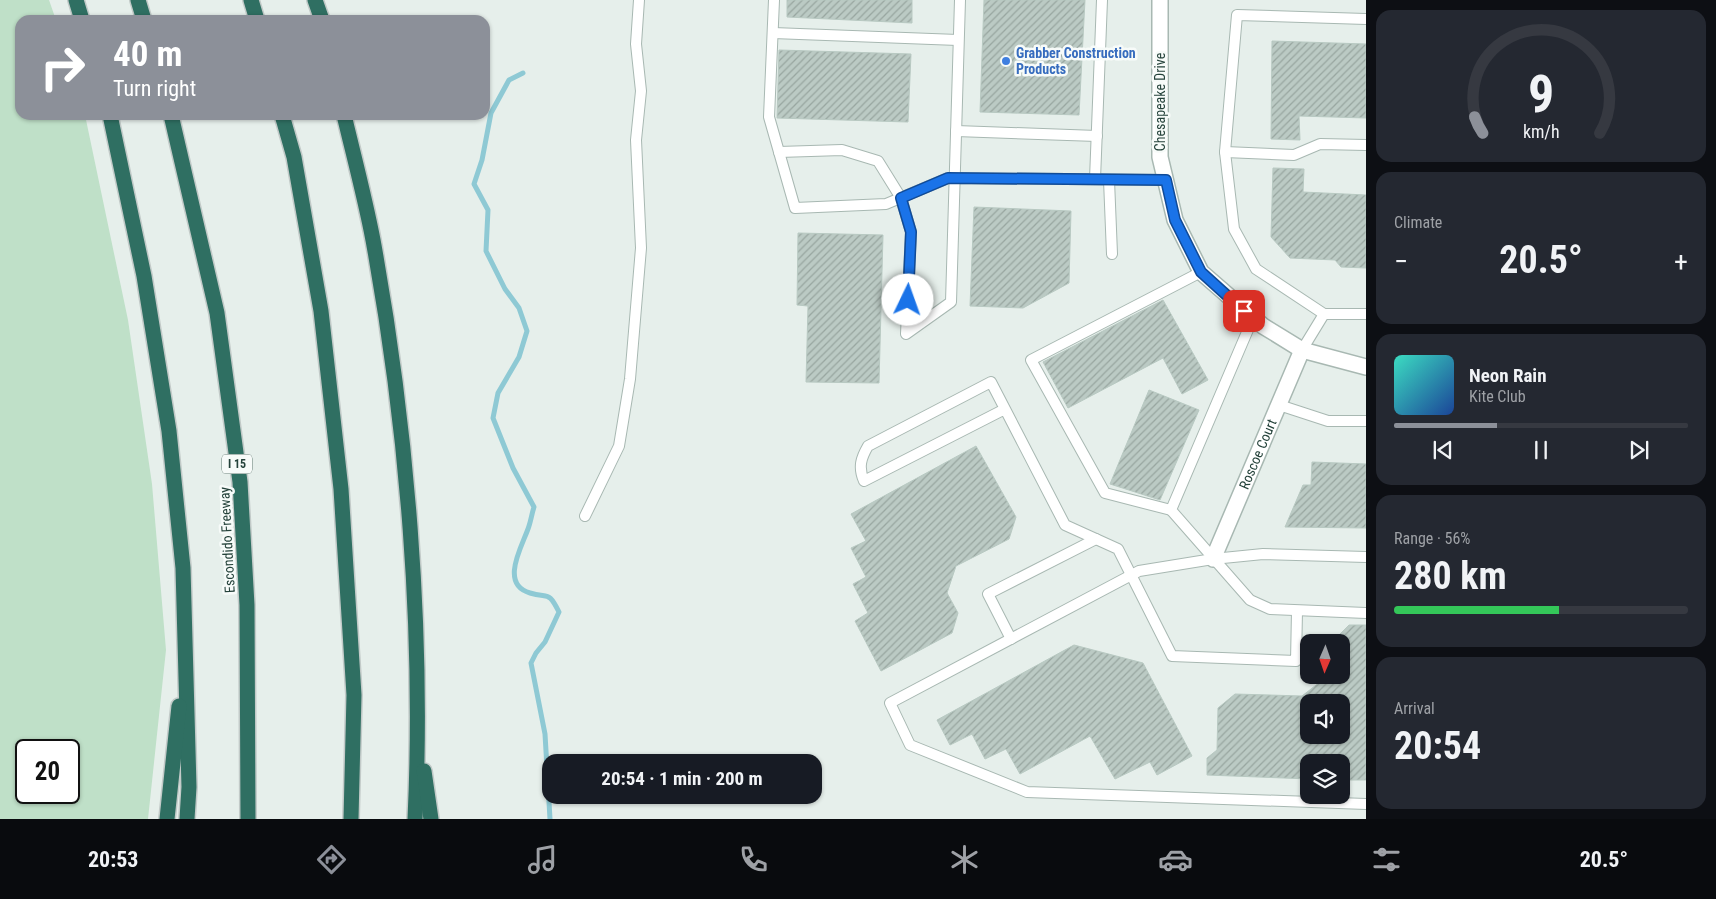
<!DOCTYPE html>
<html lang="en">
<head>
<meta charset="utf-8">
<style>
  body { margin:0; font-family:"Roboto Condensed",sans-serif; background:#242831; color:#f1f3f6; height:100vh; display:flex; flex-direction:column; font-size:19px; white-space:nowrap }
  * { box-sizing:border-box; margin:0 }
  p { font-size:16px; color:#9ea1a6 }
  .icon { flex:none; width:28px; height:28px; fill:none; stroke:currentColor; stroke-width:2; stroke-linecap:round; stroke-linejoin:round }
  .map { position:relative; flex:1; overflow:hidden }
  .drawer { display:flex; flex-direction:column; gap:10px; padding:10px; background:#0d0f14; width:350px }
  .drawer>* { flex:none }
  .hud { position:absolute; left:15px; top:15px; width:475px; height:105px; border-radius:15px; box-shadow:0 1px 4px #0004; background:#8c9099; color:#fff; overflow:hidden }
  .needle { width:32px; rotate:182deg }
  .controls { position:absolute; left:1300px; top:634px; display:grid; gap:10px }
  .controls a { display:grid; place-items:center; width:50px; height:50px; border-radius:10px; background:#171b24; box-shadow:0 1px 4px #0004; font-size:25px }
  .speed { position:absolute; left:15px; top:739px; display:flex; gap:10px; font-size:25px; font-weight:700; text-align:center }
  .speed>* { display:grid; place-content:center; width:65px; height:65px; border-radius:50%; background:#171b24; box-shadow:0 1px 4px #0004; line-height:1 }
  .speed .limit { border:2px solid #111; border-radius:8px; background:#fff; color:#111 }
  .pin { position:absolute; display:grid; place-items:center; width:42px; height:42px; color:#fff; margin:-21px; border-radius:10px; box-shadow:0 2px 8px #0006 }
  .me { position:absolute; width:55px; margin:-28px; rotate:3deg; stroke-linejoin:round; filter:drop-shadow(0 0 4px #0008) }
  .turn { display:flex; align-items:center; gap:18px; height:105px; padding:0 15px; font-size:22px }
  .turn .icon { width:65px; height:65px; stroke-width:2.5 }
  .turn b { display:block; font-size:35px; line-height:42px }
  .big { font-size:38px; font-weight:700; line-height:1.1 }
  .drawer .tile { flex:1; display:flex; flex-direction:column; justify-content:center; gap:8px; min-width:0; padding:0 18px; border-radius:15px; background:#242831 }
  .drawer .dial { align-items:center; gap:0 }
  .dial svg { height:130px; overflow:visible; fill:none; stroke:#363941; stroke-width:7; stroke-linecap:round; text-anchor:middle }
  .dial text { fill:#f1f3f6; stroke:none }
  .song { display:flex; align-items:center; gap:15px }
  .cover { width:60px; height:60px; border-radius:8px; background:linear-gradient(135deg,hsl(170 70% 55%),hsl(220 70% 35%)) }
  .played { height:5px; border-radius:2px; background:linear-gradient(90deg,#8c9099 35%,#363941 35%) }
  .keys { display:flex; justify-content:space-around; direction:ltr }
  .heat { display:flex; justify-content:space-between; align-items:center; font-size:28px; direction:ltr }
  .charge { height:8px; border-radius:4px; background:linear-gradient(90deg,#34c759 56%,#363941 0) }
  .trip { position:absolute; left:542px; top:754px; width:280px; height:50px; border-radius:15px; background:#171b24; box-shadow:0 1px 4px #0004; font-weight:700; line-height:50px; text-align:center }
  .tab-bar { display:flex; height:80px; justify-content:space-around; align-items:center; background:#090b0e; color:#9ea1a6 }
  .tab-bar .icon { width:35px; height:35px }
  .tab-bar .on { color:#8c9099 }
  .tab-bar b { font-size:22px; color:#f1f3f6 }
  main { display:flex; flex:1; min-height:0 }
  .map>svg:first-child { display:block }
</style>
</head>
<body>
<main>
<div class="map">
<svg width="1366" height="819" viewBox="0 0 1366 819">
  <defs>
    <pattern id="building-hatch" width="6" height="6" patternUnits="userSpaceOnUse" patternTransform="scale(1.25)"><rect width="6" height="6" fill="#bbcac4"/><path d="M-1 1l2-2M0 6l6-6M5 7l2-2" fill="none" stroke="#98a6a0"/></pattern>
  </defs>
  <rect width="100%" height="100%" fill="#e6efeb"/>
  <path fill="#bfe0c8" fill-rule="evenodd" d="M0,0H49L56,20H20V115H85L128,320L152,484L166,650L148,819H0ZM26,750H69V792H26Z"/>
  <g fill="none" stroke-linecap="round" stroke-linejoin="round">
    <path stroke="#8ec9d4" stroke-width="5" d="M523,73L509,80L491,113L482,160L474,184L488,210L486,251L505,289L519,308L527,331L519,357L498,393L493,418L513,468L534,507C532,513 531,520 529,526C524,543 498,584 530,593C549,599 548,590 559,612L545,642L536,653L531,663L545,734L550,819"/>
  </g>
  <g fill="url(#building-hatch)" stroke="#b8c9c2" fill-rule="evenodd">
    <polygon points="787,0 912,0 912,23 787,17"/>
    <polygon points="984,0 1085,0 1079,115 980,112"/>
    <polygon points="1272,41 1366,44 1366,118 1299,116 1300,140 1271,139"/>
    <polygon points="779,50 911,54 908,122 777,118"/>
    <polygon points="1273,168 1304,169 1303,192 1366,195 1366,268 1341,267 1335,260 1290,258 1271,237"/>
    <polygon points="974,207 1071,211 1069,283 1023,308 970,306"/>
    <polygon points="798,233 883,235 879,383 806,382 808,306 797,305"/>
    <polygon points="1163,300 1208,380 1182,394 1163,358 1068,408 1043,362"/>
    <polygon points="1149,390 1199,410 1160,500 1110,484"/>
    <polygon points="976,446 1016,517 1009,539 956,566 947,593 958,613 952,633 881,671 855,621 868,613 853,584 866,577 851,548 866,541 851,514"/>
    <polygon points="1312,462 1366,464 1366,528 1285,527 1303,485 1311,485"/>
    <path d="M1349,625H1366V780H1341V762H1309V779L1207,775V758L1217,750L1218,708L1235,694L1302,696L1329,675H1341V642H1332ZM1309,702H1341V735H1309Z"/>
    <polygon points="1074,645 1143,663 1192,756 1157,775 1150,762 1115,779 1090,736 1020,774 1006,749 985,759 972,734 950,745 937,720"/>
  </g>
  <g fill="none" stroke-linecap="round" stroke-linejoin="round">
    <g stroke="#a8b8b2" stroke-width="12">
      <g id="service">
        <polyline points="774,0 769,117 795,208 886,204 948,178 1166,180"/>
        <polyline points="1366,19 1237,15 1225,152 1234,229 1256,269 1324,314 1366,314"/>
        <polyline points="773,33 958,40"/>
        <polyline points="956,131 1097,136"/>
        <polyline points="779,152 842,150 878,161 901,198 911,232 906,334 951,302 960,0"/>
        <polyline points="1225,152 1294,155 1320,144 1366,145"/>
        <polyline points="1095,179 1102,0"/>
        <polyline points="1109,180 1112,254"/>
        <polyline points="1253,318 1171,510 1250,600 1270,609 1366,613"/>
        <polyline points="1302,350 1324,314"/>
        <polyline points="1279,405 1328,421 1366,421"/>
        <path d="M1005,409L864,481C858,467 861,458 868,446L991,382L1065,525L1118,549L1172,656L1296,661L1297,611"/>
        <polyline points="1171,510 1105,493 1031,360 1201,272"/>
        <polyline points="585,516 619,446 630,379 641,248 636,140 641,91 636,44 639,0"/>
        <polyline points="1366,557 1263,554 1213,559 1139,571 890,703 910,745 1027,792 1366,804"/>
        <polyline points="1011,639 988,594 1096,539"/>
      </g>
    </g>
    <g stroke="#a8b8b2" stroke-width="18">
      <g id="minor">
        <path id="s1" d="M1213,559L1302,350"/>
      </g>
    </g>
    <g stroke="#a8b8b2" stroke-width="18">
      <polyline id="tertiary" points="1160,0 1160,157 1175,220 1201,272 1263,326 1302,350 1366,367"/>
    </g>
    <g stroke="#c2cac8" stroke-width="18">
      <g id="motorway">
        <polyline points="76,0 82,20"/>
        <polyline points="138,0 144,20"/>
        <polyline points="251,0 257,20"/>
        <polyline points="315,0 322,20"/>
        <polyline points="110,115 144,276 169,431 183,568 189,787 187,819"/>
        <polyline points="171,115 217,313 240,482 247,605 248,819"/>
        <polyline points="282,115 294,157 321,311 341,489 354,695 351,819"/>
        <path d="M344,115C354,157 365,198 373,240C407,426 424,630 415,819"/>
        <polyline points="424,771 431,819"/>
        <polyline points="167,819 179,706"/>
      </g>
    </g>
    <use href="#service" stroke="#fff" stroke-width="10"/>
    <use href="#minor" stroke="#fff" stroke-width="15"/>
    <use href="#tertiary" stroke="#fff" stroke-width="15"/>
    <use href="#motorway" stroke="#2f6f62" stroke-width="15"/>
  </g>
  <g fill="none" stroke-linecap="round" stroke-linejoin="round">
    <g stroke="#114b97" stroke-width="12">
      <polyline id="route" points="908,300 911,232 901,198 948,178 1166,180 1175,220 1201,272 1244,311"/>
    </g>
    <use href="#route" stroke="#1a73e8" stroke-width="9"/>
  </g>
  <circle fill="#3f7fe0" stroke="#f7fbf9" stroke-width="2" cx="1006" cy="61" r="5"/>
  <g text-anchor="middle" stroke-width="5" stroke-linejoin="round" paint-order="stroke">
    <rect fill="#f7fbf9" stroke="#637a73" stroke-width="1" x="222" y="454.5" width="30" height="19" rx="4"/>
    <g font-size="12" font-weight="bold" fill="#24423a">
      <text x="237" y="468">I 15</text>
    </g>
    <g font-size="14" font-weight="bold" fill="#366cbe" stroke="#f7fbf9" text-anchor="start">
      <text x="1016" y="58">Grabber Construction<tspan x="1016" dy="16">Products</tspan></text>
    </g>
    <g font-size="14" fill="#24423a" stroke="#f7fbf9">
      <text transform="translate(1160 102) rotate(-90)" y="5">Chesapeake Drive</text>
      <text dy="5" stroke="none"><textPath href="#s1" startOffset="114">Roscoe Court</textPath></text>
      <text transform="translate(227 540) rotate(-93)" y="5">Escondido Freeway</text>
    </g>
  </g>
</svg>
<div class="controls">
<a><svg class="needle" viewBox="-14 -14 28 28"><path d="M0-13l5 13h-10z" fill="#e53935"/><path d="M0 13l5-13h-10z" fill="#9ea1a6"/></svg></a>
<a><svg class="icon" aria-label="sound" viewBox="0 0 24 24"><path d="M4 9h4l5-4v14l-5-4H4zM17 9q2 3 0 6"/></svg></a>
<a><svg class="icon" aria-label="layers" viewBox="0 0 24 24"><path d="M12 4l9 5-9 5-9-5zM3 14l9 5 9-5"/></svg></a>
</div>
<div class="speed"><div class="limit">20</div></div>
<div class="pin" style="left:1244px;top:311px;background:#d93025"><svg class="icon" aria-label="arrive" viewBox="0 0 24 24"><path d="M6 21V4h12l-3 4 3 4H6"/></svg></div>
<svg class="me" style="left:908px;top:300px" viewBox="-20 -20 40 40"><circle r="19" fill="#fff"/><path d="M0-13L10 11 0 6-10 11z" fill="#1a73e8"/></svg>
<div class="trip">20:54 · 1 min · 200 m</div>
<div class="hud">
<div class="turn"><svg class="icon" aria-label="right" viewBox="0 0 24 24"><path d="M7 20v-9h11M14 6l5 5-5 5"/></svg><div><b>40 m</b>Turn right</div></div>
</div>
</div>
<section class="drawer">
<div class="tile dial"><svg viewBox="0 0 100 80">
<path d="M14 69A42 42 0 1 1 86 69"/>
<path d="M14 69A42 42 0 0 1 9 59" stroke="#8c9099"/>
<text x="50" y="56" font-size="32" font-weight="700">9</text>
<text x="50" y="72" font-size="11">km/h</text>
</svg></div>
<div class="tile"><p>Climate</p>
<div class="heat"><a>−</a><b class="big">20.5°</b><a>+</a></div>
</div>
<div class="tile">
<div class="song"><i class="cover"></i><div><b>Neon Rain</b><p>Kite Club</p></div></div>
<div class="played"></div>
<div class="keys"><svg class="icon" aria-label="previous" viewBox="0 0 24 24"><path d="M18 5L8 12l10 7zM5 5v14"/></svg><svg class="icon" aria-label="pause" viewBox="0 0 24 24"><path d="M8 5v14M16 5v14"/></svg><svg class="icon" aria-label="next" viewBox="0 0 24 24"><path d="M6 5l10 7-10 7zM19 5v14"/></svg></div>
</div>
<div class="tile"><p>Range · 56%</p><b class="big">280 km</b><div class="charge"></div></div>
<div class="tile"><p>Arrival</p><b class="big">20:54</b></div>
</section>
</main>
<nav class="tab-bar">
<b>20:53</b>
<svg class="icon on" aria-label="directions" viewBox="0 0 24 24"><path d="M12 3l9 9-9 9-9-9zM9 14v-3h6M13 9l2 2-2 2"/></svg>
<svg class="icon" aria-label="music" viewBox="0 0 24 24"><path d="M9 18V5l10-2v13"/><circle cx="6" cy="18" r="3"/><circle cx="16" cy="16" r="3"/></svg>
<svg class="icon" aria-label="phone" viewBox="0 0 24 24"><path d="M5 4h4l2 5-3 2q2 4 5 5l2-3 5 2v4C11 20 4 13 5 4z"/></svg>
<svg class="icon" aria-label="climate" viewBox="0 0 24 24"><path d="M12 3v18M4 7l16 10M4 17L20 7"/></svg>
<svg class="icon" aria-label="car" viewBox="0 0 24 24"><path d="M5 17H2v-5l4-1 3-4h7l3 4 3 1v5h-3M9 17h6M6 11h13"/><circle cx="7" cy="17" r="2"/><circle cx="17" cy="17" r="2"/></svg>
<svg class="icon" aria-label="filters" viewBox="0 0 24 24"><path d="M4 7h16M4 17h16"/><circle cx="9" cy="7" r="2"/><circle cx="15" cy="17" r="2"/></svg>
<b>20.5°</b>
</nav>
</body>
</html>
